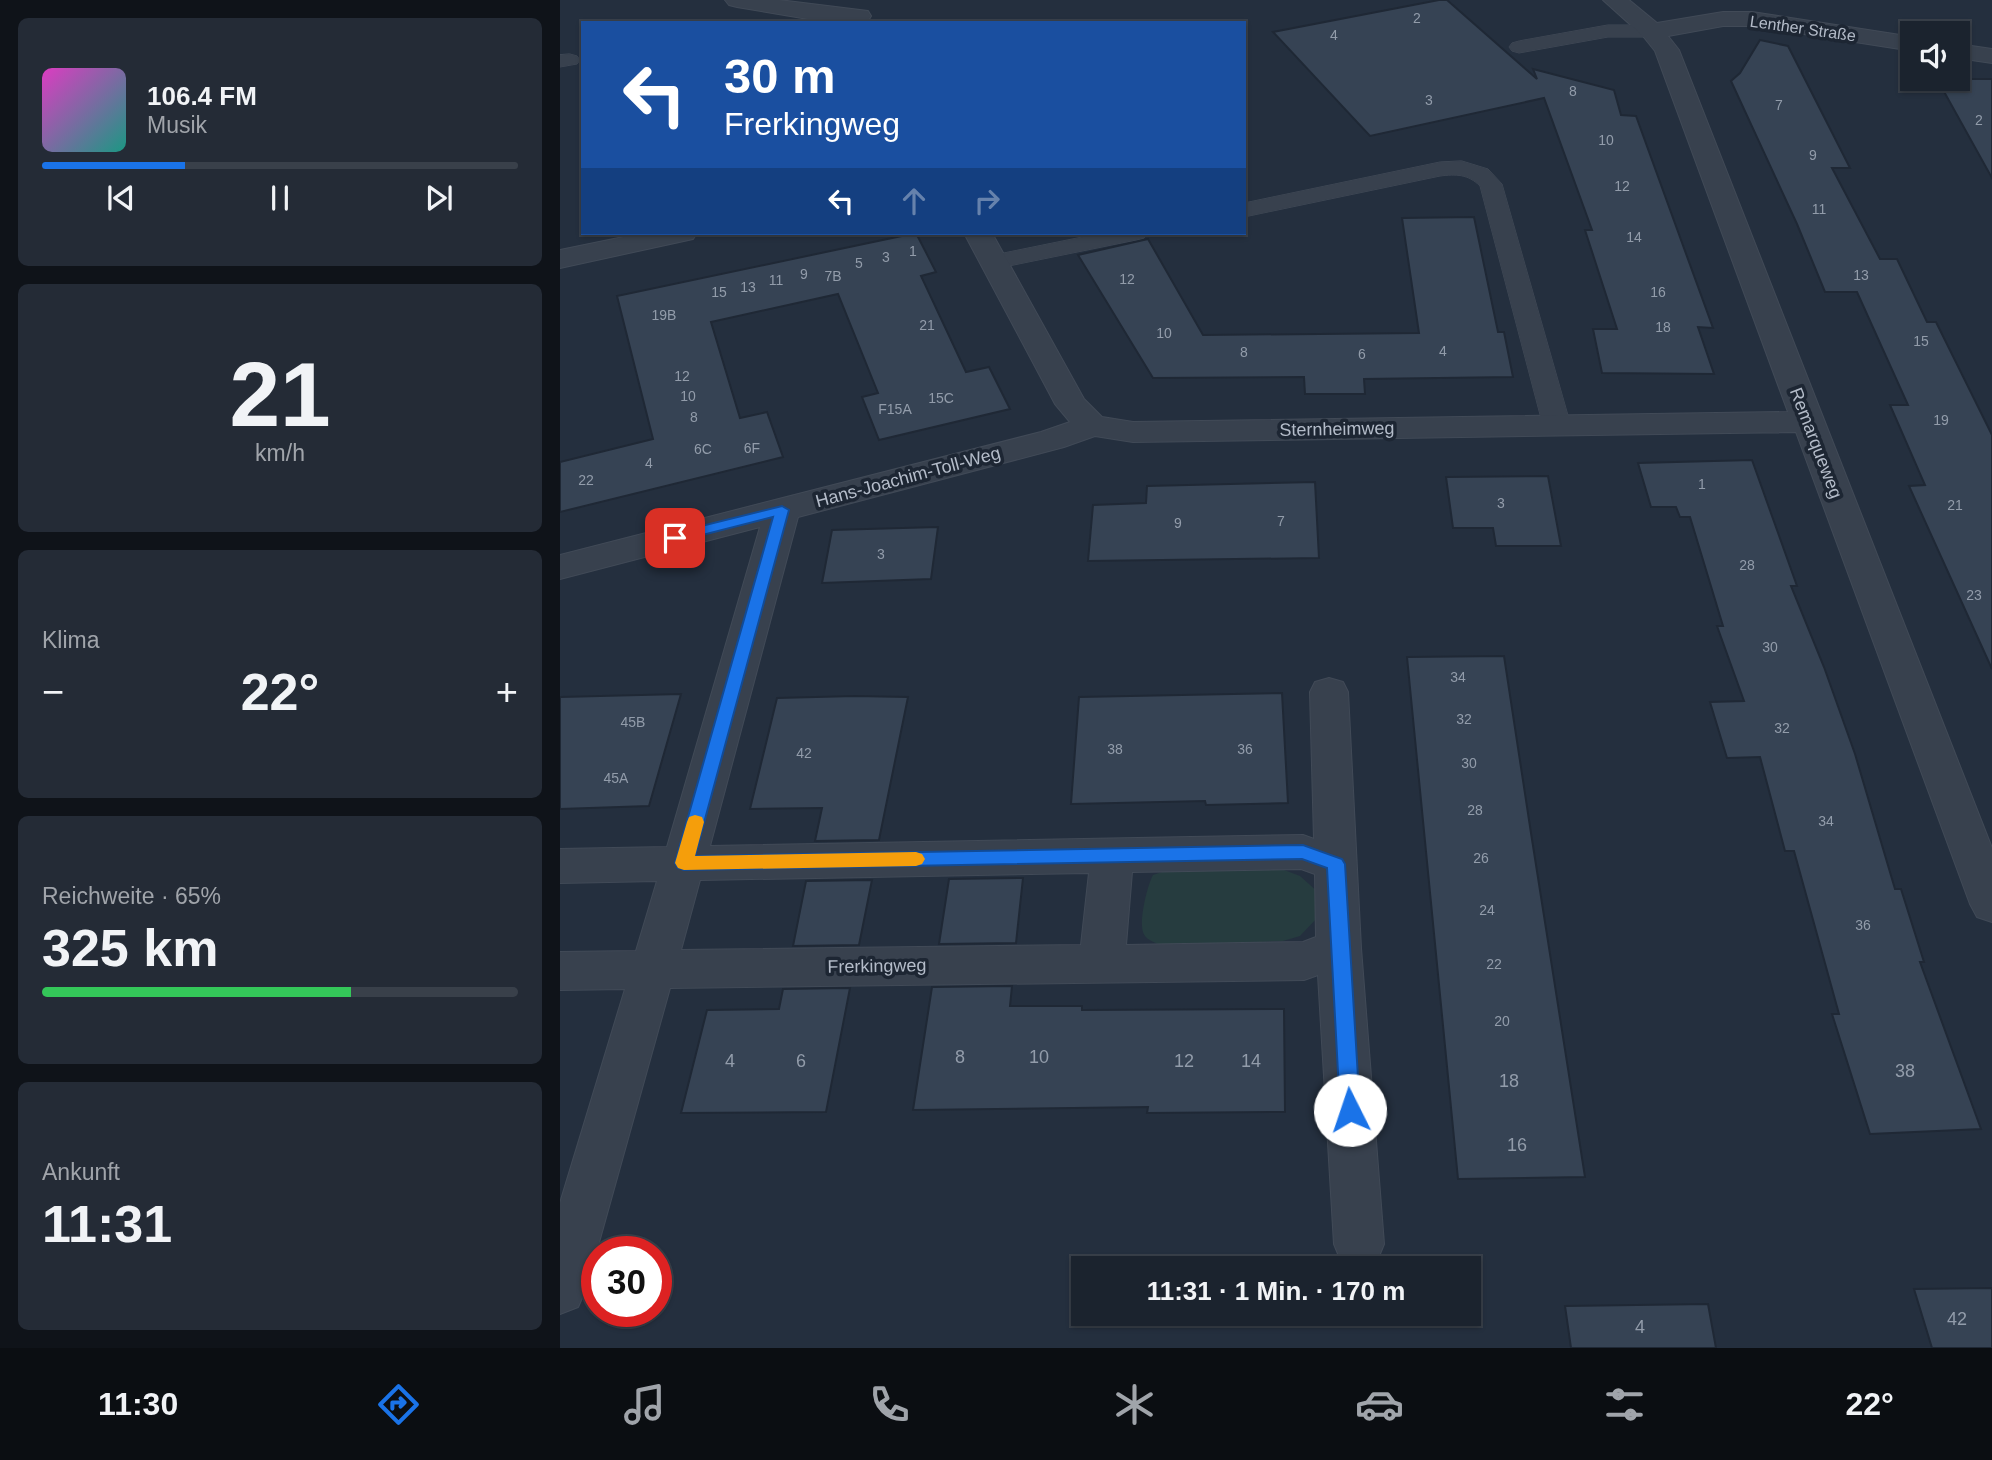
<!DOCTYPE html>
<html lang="de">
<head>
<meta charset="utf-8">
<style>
  body { margin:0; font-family:Arial,sans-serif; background:#242b36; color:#f1f3f6; height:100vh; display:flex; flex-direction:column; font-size:26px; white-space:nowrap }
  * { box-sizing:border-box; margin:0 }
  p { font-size:23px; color:#a0a4aa }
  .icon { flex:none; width:38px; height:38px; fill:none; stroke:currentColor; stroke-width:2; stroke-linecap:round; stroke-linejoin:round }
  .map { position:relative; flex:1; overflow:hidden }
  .details { display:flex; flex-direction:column; gap:18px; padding:18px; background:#0f1319; width:560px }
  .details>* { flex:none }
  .top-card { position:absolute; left:21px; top:21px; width:665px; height:214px; border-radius:0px; box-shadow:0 2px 5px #0004,0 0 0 2px #39404a; background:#1a4fa0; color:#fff; overflow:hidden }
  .controls { position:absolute; left:1340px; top:21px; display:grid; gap:14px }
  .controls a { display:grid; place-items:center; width:70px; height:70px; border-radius:0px; background:#1b232e; box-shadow:0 2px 5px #0004,0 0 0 2px #39404a; font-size:35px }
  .speed { position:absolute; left:21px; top:1236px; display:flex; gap:14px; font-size:35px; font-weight:700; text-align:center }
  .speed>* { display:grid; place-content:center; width:91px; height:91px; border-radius:50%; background:#1b232e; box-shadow:0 2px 5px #0004,0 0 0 2px #39404a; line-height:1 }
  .speed .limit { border:10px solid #d22; background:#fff; color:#111 }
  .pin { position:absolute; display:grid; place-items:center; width:60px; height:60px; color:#fff; margin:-30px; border-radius:14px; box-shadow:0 4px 10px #0006 }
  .me { position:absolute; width:77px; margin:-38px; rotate:356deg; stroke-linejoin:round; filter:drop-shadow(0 0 5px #0008) }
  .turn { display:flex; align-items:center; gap:24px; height:147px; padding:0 28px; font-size:32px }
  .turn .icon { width:91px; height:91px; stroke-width:2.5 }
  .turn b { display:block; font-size:49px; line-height:60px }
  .lanes { display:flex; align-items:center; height:66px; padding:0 28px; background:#0003; justify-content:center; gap:35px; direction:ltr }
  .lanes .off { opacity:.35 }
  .big { font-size:52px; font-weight:700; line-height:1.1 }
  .details .widget { flex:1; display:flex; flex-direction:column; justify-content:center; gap:10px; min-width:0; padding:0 24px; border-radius:10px; background:#242b36 }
  .details .dial { align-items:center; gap:0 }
  .dial b { font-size:91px; line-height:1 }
  .song { display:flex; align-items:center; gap:21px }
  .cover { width:84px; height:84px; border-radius:10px; background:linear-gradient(135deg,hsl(310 70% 55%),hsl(170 70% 35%)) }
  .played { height:7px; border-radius:4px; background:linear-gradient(90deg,#1a73e8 30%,#39404a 30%) }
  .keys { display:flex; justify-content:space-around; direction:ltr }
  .heat { display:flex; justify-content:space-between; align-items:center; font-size:38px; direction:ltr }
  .charge { height:10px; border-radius:5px; background:linear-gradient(90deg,#34c759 65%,#39404a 0) }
  .trip { position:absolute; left:511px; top:1256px; width:410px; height:70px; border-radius:0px; background:#1b232e; box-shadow:0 2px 5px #0004,0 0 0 2px #39404a; font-weight:700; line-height:70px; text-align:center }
  .tabs { display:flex; height:112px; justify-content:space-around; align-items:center; background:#0b0e12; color:#a0a4aa }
  .tabs .icon { width:49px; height:49px }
  .tabs .active { color:#1a73e8 }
  .tabs b { font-size:32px; color:#f1f3f6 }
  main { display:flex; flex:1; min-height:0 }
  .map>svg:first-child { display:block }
</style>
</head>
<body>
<main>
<section class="details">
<div class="widget">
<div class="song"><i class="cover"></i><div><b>106.4 FM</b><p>Musik</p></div></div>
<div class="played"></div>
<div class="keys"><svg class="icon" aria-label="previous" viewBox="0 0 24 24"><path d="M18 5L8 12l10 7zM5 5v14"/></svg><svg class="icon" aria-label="pause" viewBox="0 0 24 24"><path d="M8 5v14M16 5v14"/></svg><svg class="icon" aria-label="next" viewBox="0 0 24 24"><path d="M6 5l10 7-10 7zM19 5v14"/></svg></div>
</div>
<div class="widget dial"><b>21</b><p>km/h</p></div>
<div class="widget"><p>Klima</p>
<div class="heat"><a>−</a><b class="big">22°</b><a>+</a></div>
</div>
<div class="widget"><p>Reichweite · 65%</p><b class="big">325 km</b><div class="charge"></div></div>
<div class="widget"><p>Ankunft</p><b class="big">11:31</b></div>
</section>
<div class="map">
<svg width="1432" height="1348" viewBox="0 0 1432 1348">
  <rect width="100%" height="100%" fill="#242f3e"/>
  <path fill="#263c3f" d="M719,868L740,876L759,893L758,917L740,936L723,941L602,946C595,942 585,940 583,932C579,921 587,886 593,875L611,869Z"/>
  <g fill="#364354" stroke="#1f2835" stroke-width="2">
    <polygon points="879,0 887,0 977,79 973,69 1054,90 1061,115 1076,116 1153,328 1138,327 1154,374 1042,373 1033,329 1057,329 1025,230 1032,230 984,98 810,136 713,32"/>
    <polygon points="1200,40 1228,46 1290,168 1272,168 1320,259 1337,259 1367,322 1376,322 1432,435 1432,669 1349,486 1365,485 1330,405 1348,405 1297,292 1265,292 1237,224 1171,81 1180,73"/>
    <polygon points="1377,79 1432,79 1432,178"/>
    <polygon points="914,217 938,332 944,332 953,377 804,379 805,394 745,394 744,377 593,378 518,255 588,239 643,335 859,333 842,218"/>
    <polygon points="356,233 376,272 361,276 406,372 429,367 450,409 319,440 302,397 318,393 278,294 151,322 180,418 207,412 223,457 0,512 0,462 93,439 57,296"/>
    <polygon points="1192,460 1237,586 1231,586 1264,667 1295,754 1335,889 1341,889 1364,962 1360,962 1421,1129 1310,1134 1272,1014 1279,1014 1234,851 1225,851 1200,757 1167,758 1150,702 1184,701 1157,626 1163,626 1130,517 1120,517 1116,507 1091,507 1078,463"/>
    <polygon points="988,476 1001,546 936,546 933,528 893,528 886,477"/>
    <polygon points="755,482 759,558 528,561 533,505 586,503 587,486"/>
    <polygon points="378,527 371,579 262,583 272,530"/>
    <polygon points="944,656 971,833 1025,1177 898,1179 847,657"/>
    <polygon points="722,693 728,803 646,805 645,801 511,804 519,697"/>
    <polygon points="121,694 89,806 0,809 0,697"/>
    <polygon points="295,696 348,697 319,840 255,841 262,808 190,809 217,698"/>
    <polygon points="463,878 456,943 379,944 389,879"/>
    <polygon points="312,880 299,945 233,946 246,881"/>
    <polygon points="452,986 450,1006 522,1006 522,1010 724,1009 725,1112 587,1113 588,1107 353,1110 372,987"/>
    <polygon points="290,988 266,1112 121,1113 147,1010 219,1009 223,989"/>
    <polygon points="1432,1288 1432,1348 1372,1348 1354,1289"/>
    <polygon points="1148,1304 1156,1348 1011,1348 1005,1306"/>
  </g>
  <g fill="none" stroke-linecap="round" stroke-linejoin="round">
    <g stroke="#414a57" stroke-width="1">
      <g id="service">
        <polygon points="1048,25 1092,25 1099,27 1102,31 1099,35 1092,37 1048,37 959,53 952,51 949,47 952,43 959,41"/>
        <polygon points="10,54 17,56 20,60 17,64 0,67 0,55"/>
        <path d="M902,161L928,169L942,184L1011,426L1007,432L997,434L987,432L983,426L920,186C908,174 896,174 880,176L684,217V203L880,162Z"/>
        <polygon points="542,233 588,233 584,238 576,240 434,269 425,267 422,262 425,257 434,255"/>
      </g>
    </g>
    <g stroke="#414a57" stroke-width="2">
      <g id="minor">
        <polygon points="165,0 219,0 308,11 311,16 308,21 301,23 260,21 177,7 169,5"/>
        <path d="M1043,0H1069L1097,23L1163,12H1192L1353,37V51L1192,26H1163L1108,36L1119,50L1432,848V922L1417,917L1410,904L1236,432L573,442L535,436L504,447L238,517L150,846L743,835L754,839L750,692L755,682L769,678L783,682L788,692L801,948L824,1244L817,1261L799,1268L781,1261L774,1244L758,975L744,980L110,988L26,1289L18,1307L0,1314V1203L65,989L0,990V952L76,951L97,881L0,883V849L107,847L200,527L0,579V555L481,432L510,422L495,404L404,233H432L524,399L542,417L573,422L1228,412L1095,51L1083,36ZM741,869L755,874L756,937L743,942L566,945L572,872ZM529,873L521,945L121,950L140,880Z"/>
        <polygon points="1398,44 1432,49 1432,63 1398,58"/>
        <polygon points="83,233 137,233 133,239 0,268 0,250"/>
      </g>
    </g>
    <use href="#service" fill="#38414e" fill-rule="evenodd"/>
    <use href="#minor" fill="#38414e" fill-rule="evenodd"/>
  </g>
  <polygon fill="#1a73e8" stroke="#114b97" stroke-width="2" points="222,506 229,510 135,856 743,845 782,859 785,864 800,1110 797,1116 790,1118 783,1116 780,1110 767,868 742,859 124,870 118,868 115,863 213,517 115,542 107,538 109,534"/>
  <polygon fill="#f59e0b" points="135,815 142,817 144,822 135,856 356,852 362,854 365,859 362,864 356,866 124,870 118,868 115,863 127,822 129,817"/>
  <g text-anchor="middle" stroke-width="7" stroke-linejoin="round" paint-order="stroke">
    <g font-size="14" fill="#929caa">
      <text x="857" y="23">2</text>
      <text x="774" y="40">4</text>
      <text x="1013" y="96">8</text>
      <text x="869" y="105">3</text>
      <text x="1219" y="110">7</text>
      <text x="1419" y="125">2</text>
      <text x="1046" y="145">10</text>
      <text x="1253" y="160">9</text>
      <text x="1062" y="191">12</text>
      <text x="1259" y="214">11</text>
      <text x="1074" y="242">14</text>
      <text x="353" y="256">1</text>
      <text x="326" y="262">3</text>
      <text x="299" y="268">5</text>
      <text x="244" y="279">9</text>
      <text x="1301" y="280">13</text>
      <text x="273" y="281">7B</text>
      <text x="567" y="284">12</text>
      <text x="216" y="285">11</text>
      <text x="188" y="292">13</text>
      <text x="159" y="297">15</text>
      <text x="1098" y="297">16</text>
      <text x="104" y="320">19B</text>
      <text x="367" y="330">21</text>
      <text x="1103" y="332">18</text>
      <text x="604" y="338">10</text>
      <text x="1361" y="346">15</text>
      <text x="883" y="356">4</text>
      <text x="684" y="357">8</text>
      <text x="802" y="359">6</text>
      <text x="122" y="381">12</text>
      <text x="128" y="401">10</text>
      <text x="381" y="403">15C</text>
      <text x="335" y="414">F15A</text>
      <text x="134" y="422">8</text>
      <text x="1381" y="425">19</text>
      <text x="192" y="453">6F</text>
      <text x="143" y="454">6C</text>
      <text x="89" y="468">4</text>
      <text x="26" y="485">22</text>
      <text x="1142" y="489">1</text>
      <text x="941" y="508">3</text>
      <text x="1395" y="510">21</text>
      <text x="721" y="526">7</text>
      <text x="618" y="528">9</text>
      <text x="321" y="559">3</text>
      <text x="1187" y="570">28</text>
      <text x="1414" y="600">23</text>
      <text x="1210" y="652">30</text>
      <text x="898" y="682">34</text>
      <text x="904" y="724">32</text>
      <text x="73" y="727">45B</text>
      <text x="1222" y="733">32</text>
      <text x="555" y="754">38</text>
      <text x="685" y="754">36</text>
      <text x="244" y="758">42</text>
      <text x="909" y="768">30</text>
      <text x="56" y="783">45A</text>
      <text x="915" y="815">28</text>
      <text x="1266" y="826">34</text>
      <text x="921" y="863">26</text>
      <text x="927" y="915">24</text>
      <text x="1303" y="930">36</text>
      <text x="934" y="969">22</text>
      <text x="942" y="1026">20</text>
    </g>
    <g font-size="16" fill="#b4bcc9" stroke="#1d2633">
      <text transform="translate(1243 28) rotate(8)" y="6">Lenther Straße</text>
    </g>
    <g font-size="18" fill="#b4bcc9" stroke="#1d2633">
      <text transform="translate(777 429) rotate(-1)" y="6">Sternheimweg</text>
      <text transform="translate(1256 443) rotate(69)" y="6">Remarqueweg</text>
      <text transform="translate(348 477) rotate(-15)" y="6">Hans-Joachim-Toll-Weg</text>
      <text transform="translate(317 966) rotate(-1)" y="6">Frerkingweg</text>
    </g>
    <g font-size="18" fill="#929caa">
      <text x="400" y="1063">8</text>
      <text x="479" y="1063">10</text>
      <text x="170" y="1067">4</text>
      <text x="241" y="1067">6</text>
      <text x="624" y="1067">12</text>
      <text x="691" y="1067">14</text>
      <text x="1345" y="1077">38</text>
      <text x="949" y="1087">18</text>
      <text x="957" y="1151">16</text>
      <text x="1397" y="1325">42</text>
      <text x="1080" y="1333">4</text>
    </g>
  </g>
</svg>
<div class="controls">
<a><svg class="icon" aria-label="sound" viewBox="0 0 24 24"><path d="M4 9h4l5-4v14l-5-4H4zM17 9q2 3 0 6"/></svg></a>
</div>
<div class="speed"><div class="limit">30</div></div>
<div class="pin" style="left:115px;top:538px;background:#d93025"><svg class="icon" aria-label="arrive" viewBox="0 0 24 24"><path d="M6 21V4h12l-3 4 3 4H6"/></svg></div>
<svg class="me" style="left:790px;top:1110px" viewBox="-20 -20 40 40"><circle r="19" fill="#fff"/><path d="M0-13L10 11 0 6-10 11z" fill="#1a73e8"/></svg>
<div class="trip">11:31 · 1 Min. · 170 m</div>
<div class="top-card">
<div class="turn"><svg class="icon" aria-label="left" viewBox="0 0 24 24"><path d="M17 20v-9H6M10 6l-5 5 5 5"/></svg><div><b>30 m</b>Frerkingweg</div></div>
<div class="lanes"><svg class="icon" aria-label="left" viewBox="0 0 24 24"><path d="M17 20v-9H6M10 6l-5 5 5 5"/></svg><svg class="icon off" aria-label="ahead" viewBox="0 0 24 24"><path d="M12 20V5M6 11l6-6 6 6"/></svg><svg class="icon off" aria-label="right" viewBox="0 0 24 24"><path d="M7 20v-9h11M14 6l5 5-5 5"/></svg></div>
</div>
</div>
</main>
<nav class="tabs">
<b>11:30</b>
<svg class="icon active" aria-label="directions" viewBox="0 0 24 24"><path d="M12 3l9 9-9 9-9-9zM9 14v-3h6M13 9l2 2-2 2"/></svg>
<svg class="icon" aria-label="music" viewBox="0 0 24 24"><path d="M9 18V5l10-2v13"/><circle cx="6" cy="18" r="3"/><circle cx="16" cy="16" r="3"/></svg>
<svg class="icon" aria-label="phone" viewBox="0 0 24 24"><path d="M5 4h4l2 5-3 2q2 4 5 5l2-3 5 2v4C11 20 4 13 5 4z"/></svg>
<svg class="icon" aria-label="climate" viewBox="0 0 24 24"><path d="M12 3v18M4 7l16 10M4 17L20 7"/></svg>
<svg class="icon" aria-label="car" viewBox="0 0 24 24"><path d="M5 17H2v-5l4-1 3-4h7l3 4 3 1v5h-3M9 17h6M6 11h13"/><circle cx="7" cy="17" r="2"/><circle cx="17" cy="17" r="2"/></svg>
<svg class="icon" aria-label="filters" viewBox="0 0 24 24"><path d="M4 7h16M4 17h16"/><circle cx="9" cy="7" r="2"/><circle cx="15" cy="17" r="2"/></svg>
<b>22°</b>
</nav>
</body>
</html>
